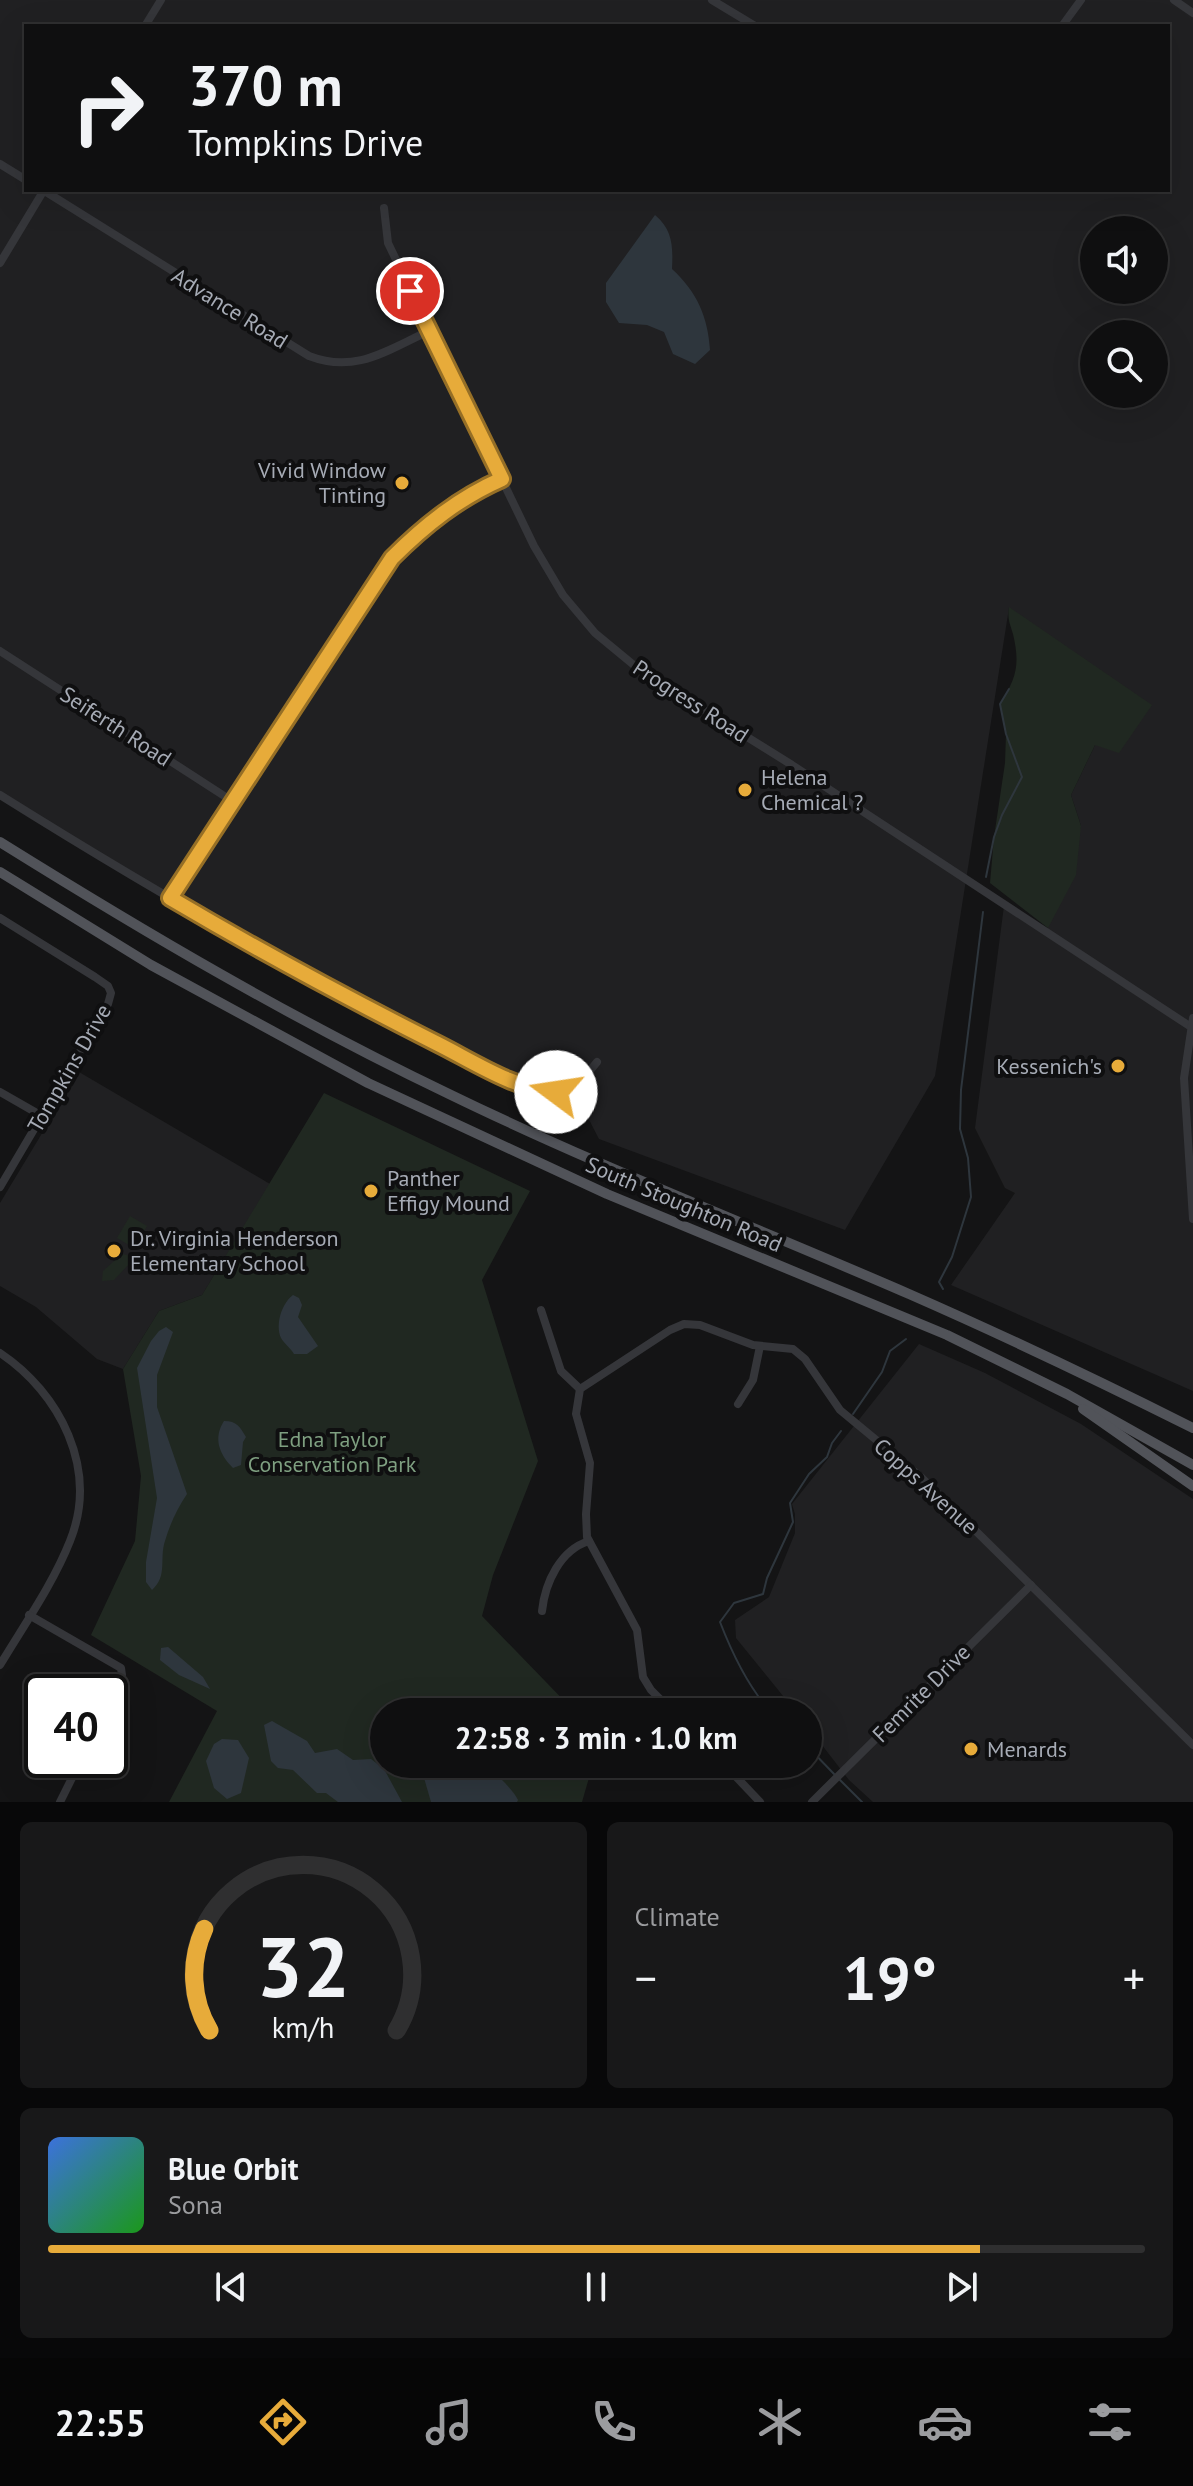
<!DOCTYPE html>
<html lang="en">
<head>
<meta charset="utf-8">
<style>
  body { margin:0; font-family:"PT Sans",sans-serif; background:#181819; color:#f1f3f6; height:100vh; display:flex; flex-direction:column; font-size:30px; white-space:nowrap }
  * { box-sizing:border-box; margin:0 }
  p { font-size:26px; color:#9b9c9f }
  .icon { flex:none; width:44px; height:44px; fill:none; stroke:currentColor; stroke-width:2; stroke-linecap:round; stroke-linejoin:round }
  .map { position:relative; height:1802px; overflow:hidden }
  .panel { display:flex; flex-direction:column; gap:20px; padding:20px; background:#080809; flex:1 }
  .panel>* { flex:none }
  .banner { position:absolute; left:24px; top:24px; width:1146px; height:168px; border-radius:0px; box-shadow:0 8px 32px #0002,0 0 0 2px #2f2f30; background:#0f0f10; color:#f1f3f6; overflow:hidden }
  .buttons { position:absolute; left:1080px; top:216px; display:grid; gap:16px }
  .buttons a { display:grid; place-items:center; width:88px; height:88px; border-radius:50%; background:#0f0f10; box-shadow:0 8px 32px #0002,0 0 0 2px #2f2f30; font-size:40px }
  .speed { position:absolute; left:24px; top:1674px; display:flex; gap:16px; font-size:40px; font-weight:700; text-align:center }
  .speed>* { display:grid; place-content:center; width:104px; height:104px; border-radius:50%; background:#0f0f10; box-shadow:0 8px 32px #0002,0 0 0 2px #2f2f30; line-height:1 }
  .speed .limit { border:4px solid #111; border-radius:12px; background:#fff; color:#111 }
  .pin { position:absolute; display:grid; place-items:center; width:68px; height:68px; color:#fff; margin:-34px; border:4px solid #fff; border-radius:50%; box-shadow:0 2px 8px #0007 }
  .me { position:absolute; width:88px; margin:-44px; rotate:284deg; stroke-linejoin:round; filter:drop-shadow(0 0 6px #0008) }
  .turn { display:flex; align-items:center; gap:28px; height:168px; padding:0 32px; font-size:36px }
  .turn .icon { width:104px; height:104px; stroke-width:2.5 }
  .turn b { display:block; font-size:56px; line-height:68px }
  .big { font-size:60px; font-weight:600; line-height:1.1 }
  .panel .card { flex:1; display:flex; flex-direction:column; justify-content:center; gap:12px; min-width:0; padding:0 28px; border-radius:12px; background:#181819 }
  .panel .dial { align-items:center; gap:0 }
  .dial svg { height:208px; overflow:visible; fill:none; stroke:#2f2f30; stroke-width:7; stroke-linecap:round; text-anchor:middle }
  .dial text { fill:#f1f3f6; stroke:none }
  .song { display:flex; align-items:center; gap:24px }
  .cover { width:96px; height:96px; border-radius:12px; background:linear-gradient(135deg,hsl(220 70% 55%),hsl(120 70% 35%)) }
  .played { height:8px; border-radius:4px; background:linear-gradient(90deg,#e7ab3a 85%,#2f2f30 85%) }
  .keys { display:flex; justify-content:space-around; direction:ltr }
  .heat { display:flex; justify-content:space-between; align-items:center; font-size:44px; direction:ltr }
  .panel .tiles { flex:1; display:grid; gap:20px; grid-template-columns:1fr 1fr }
  .card:last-child { grid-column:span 2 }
  .trip { position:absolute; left:370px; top:1698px; width:452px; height:80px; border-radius:40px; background:#0f0f10; box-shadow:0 8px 32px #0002,0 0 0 2px #2f2f30; font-weight:600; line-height:80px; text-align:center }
  .menu { display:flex; height:128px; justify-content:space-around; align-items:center; background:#060606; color:#9b9c9f }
  .menu .icon { width:56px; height:56px }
  .menu .current { color:#e7ab3a }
  .menu b { font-size:36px; color:#f1f3f6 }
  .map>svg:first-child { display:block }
</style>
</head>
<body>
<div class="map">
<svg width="1193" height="1802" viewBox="0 0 1193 1802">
  <rect width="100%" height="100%" fill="#141415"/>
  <g fill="#202022" fill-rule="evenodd">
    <path d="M0,0H1193V1391L951,1285L1015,1193L1005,1188L975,1128L1004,906L1046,933L1081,826L1071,795L1095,745L1009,608L935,1076L845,1230L599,1139L585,1112L535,1090L265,953L0,795ZM26,26H1168V190H26ZM1094,230H1154V290H1094ZM1094,334H1154V394H1094Z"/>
    <polygon points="79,1072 270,1184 202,1295 159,1311 123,1369 97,1359 36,1307 0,1286 0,1203"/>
    <polygon points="919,1344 985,1373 1081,1424 1193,1499 1193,1802 873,1802 849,1780 808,1727 808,1712 796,1712 736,1638 735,1620 769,1597 795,1533 795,1514 792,1504"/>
  </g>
  <g fill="#202821">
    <path d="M1009,607L1152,705L1119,753L1095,745L1071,795L1081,826L1076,875L1048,928L990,883L994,837L1005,763L1006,734L1000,704C1017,677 1020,664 1013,634C1010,624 1007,618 1009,607Z"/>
    <polygon points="324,1093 530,1191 482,1280 538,1461 493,1575 482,1616 575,1712 384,1712 384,1764 593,1764 582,1802 169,1802 217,1711 91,1635 135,1541 141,1476 123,1369 159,1311 202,1295"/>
    <polygon points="130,1216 147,1226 134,1248 117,1238"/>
    <polygon points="122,1254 130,1256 130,1263 114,1280 102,1281 103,1271"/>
  </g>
  <g fill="#2e363d">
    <path d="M655,215C673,230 673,247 672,269C697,292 708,317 710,350L695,364L673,354L664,332L647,325L619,323L606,302V283Z"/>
    <path d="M293,1295L299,1298L302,1305L298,1317L318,1346L307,1354H294C291,1349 284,1343 281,1338C275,1324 282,1303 293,1295Z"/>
    <path d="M166,1327L173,1332L157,1375V1407L187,1494C177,1509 170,1524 165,1541C159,1559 168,1576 152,1590L146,1582V1562L157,1498L137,1368L151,1341L159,1331Z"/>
    <path d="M224,1421C237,1421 240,1427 246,1437L243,1442L241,1465L233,1468C219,1454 213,1438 224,1421Z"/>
    <polygon points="168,1647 203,1677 210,1689 179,1675 160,1660 161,1648"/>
    <polygon points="272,1721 307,1741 315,1753 337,1749 353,1760 371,1759 384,1769 402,1802 338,1802 326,1793 317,1793 293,1770 278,1768 271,1761 264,1725"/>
    <polygon points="222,1739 238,1740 249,1758 241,1793 227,1799 214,1788 206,1761 214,1744"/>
    <path d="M482,1764C492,1769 513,1789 518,1800L517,1802H431L420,1764Z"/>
  </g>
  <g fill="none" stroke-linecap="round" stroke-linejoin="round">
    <g stroke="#2e363d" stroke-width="2">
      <polyline points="986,877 994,837 1002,815 1022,777 1006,734 1000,704 1009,689"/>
      <polyline points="943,1289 939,1282 952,1257 971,1197 968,1158 960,1129 961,1090 983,912"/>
      <polyline points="853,1414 882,1372 890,1351 906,1339"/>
      <path d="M771,1712C748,1687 732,1653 720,1622L734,1603L763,1594L767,1578L793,1522L790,1503L809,1474L827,1457L832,1443L841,1431"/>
      <polyline points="808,1747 835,1775"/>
      <polyline points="839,1779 862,1802"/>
    </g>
    <g stroke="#35363a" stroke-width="8">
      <polyline points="712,0 755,26"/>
      <polyline points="1174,0 1193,13"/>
      <polyline points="145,26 161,0"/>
      <polyline points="1062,26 1081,0"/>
      <polyline points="0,164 26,180"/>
      <path d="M43,190L309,356C356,374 387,350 429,331"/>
      <polyline points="384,208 388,243 534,546 563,595 595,633 641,671 792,765 1191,1027"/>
      <polyline points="0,263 44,190"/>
      <polyline points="0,651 232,801"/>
      <path d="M0,795C166,899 335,996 512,1080C551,1097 570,1097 597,1062"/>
      <path d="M170,898L392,558C425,525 459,498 502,479"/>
      <polyline points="0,918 95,977 108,986 111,993 108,1004 0,1187"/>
      <polyline points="1193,1018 1184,1078 1193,1219"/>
      <polyline points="0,1092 42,1116"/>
      <polyline points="541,1310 561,1371 580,1389"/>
      <path d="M0,1353C60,1393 99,1469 70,1541C53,1584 24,1625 0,1665"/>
      <polyline points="738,1404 753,1380 760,1346"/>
      <path d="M542,1611C545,1583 560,1550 589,1541"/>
      <polyline points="29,1615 121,1668 122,1675 110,1702"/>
      <polyline points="673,1712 651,1690 643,1677 637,1630 587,1537 586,1514 590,1463 576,1414 580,1389 670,1330 684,1324 700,1325 753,1345 793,1349 805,1359 840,1410 921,1477 1193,1745"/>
      <polyline points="724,1764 760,1802"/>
      <polyline points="60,1802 81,1760"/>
      <polyline points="812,1802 1031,1585"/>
    </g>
    <g stroke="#515359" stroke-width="10">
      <path d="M0,842C146,933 294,1020 449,1094C599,1167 755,1227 909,1294C1005,1336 1099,1381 1193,1428"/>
      <polyline points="0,872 151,965 368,1083 607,1194 947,1335 1067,1394 1193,1465"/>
      <polyline points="1083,1409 1193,1486"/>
    </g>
  </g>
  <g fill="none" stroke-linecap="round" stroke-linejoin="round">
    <g stroke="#966f26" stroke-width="20">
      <path id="route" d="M410,291L502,479C459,498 425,525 392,558L170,898C258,950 347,998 438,1044C474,1062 516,1090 556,1092"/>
    </g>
    <use href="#route" stroke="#e7ab3a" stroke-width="14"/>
  </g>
  <g fill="#e7ab3a" stroke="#0f0f10" stroke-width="3">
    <circle cx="402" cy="483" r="8"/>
    <circle cx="745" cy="790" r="8"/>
    <circle cx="1118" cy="1066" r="8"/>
    <circle cx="371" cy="1191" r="8"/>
    <circle cx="114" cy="1251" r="8"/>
    <circle cx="971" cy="1749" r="8"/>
  </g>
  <g text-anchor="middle" stroke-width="8" stroke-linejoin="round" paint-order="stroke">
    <g font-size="22" fill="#a6abb5" stroke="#0f0f10">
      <text transform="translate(230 308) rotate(32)" y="8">Advance Road</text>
      <text transform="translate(691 701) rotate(33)" y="8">Progress Road</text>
      <text transform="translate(116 726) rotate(33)" y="8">Seiferth Road</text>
      <text transform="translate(69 1068) rotate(-60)" y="8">Tompkins Drive</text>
      <text transform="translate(684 1204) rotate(23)" y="8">South Stoughton Road</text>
      <text transform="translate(926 1486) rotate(42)" y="8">Copps Avenue</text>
      <text transform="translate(921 1693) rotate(-45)" y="8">Femrite Drive</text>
    </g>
    <g font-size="22" fill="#a6abb5" stroke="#0f0f10" text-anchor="start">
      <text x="386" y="478" text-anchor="end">Vivid Window<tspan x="386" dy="25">Tinting</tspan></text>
      <text x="761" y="785">Helena<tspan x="761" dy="25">Chemical ?</tspan></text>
      <text x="1102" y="1074" text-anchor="end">Kessenich's</text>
      <text x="387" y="1186">Panther<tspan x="387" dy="25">Effigy Mound</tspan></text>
      <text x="130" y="1246">Dr. Virginia Henderson<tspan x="130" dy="25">Elementary School</tspan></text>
      <text x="987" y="1757">Menards</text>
    </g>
    <g font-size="22" fill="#7e9f80" stroke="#0f0f10">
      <text x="332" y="1447">Edna Taylor<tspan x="332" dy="25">Conservation Park</tspan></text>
    </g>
  </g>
</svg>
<div class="buttons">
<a><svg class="icon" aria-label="sound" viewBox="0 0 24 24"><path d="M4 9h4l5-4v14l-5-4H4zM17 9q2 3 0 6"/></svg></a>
<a><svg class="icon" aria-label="search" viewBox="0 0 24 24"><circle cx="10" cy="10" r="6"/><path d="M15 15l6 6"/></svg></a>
</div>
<div class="speed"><div class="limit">40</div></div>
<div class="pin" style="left:410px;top:291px;background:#d93025"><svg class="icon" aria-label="arrive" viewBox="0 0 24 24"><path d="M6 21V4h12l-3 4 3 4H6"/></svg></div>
<svg class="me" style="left:556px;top:1092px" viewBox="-20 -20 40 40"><circle r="19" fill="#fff"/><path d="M0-13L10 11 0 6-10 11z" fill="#e7ab3a"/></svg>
<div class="trip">22:58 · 3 min · 1.0 km</div>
<div class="banner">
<div class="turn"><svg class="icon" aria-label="right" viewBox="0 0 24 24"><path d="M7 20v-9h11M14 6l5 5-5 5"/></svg><div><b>370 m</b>Tompkins Drive</div></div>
</div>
</div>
<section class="panel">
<div class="tiles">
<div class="card dial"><svg viewBox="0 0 100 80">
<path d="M14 69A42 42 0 1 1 86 69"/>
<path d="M14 69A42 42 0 0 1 12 30" stroke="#e7ab3a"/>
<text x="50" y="56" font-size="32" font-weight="700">32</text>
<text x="50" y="72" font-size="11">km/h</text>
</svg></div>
<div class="card"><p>Climate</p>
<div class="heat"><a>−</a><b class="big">19°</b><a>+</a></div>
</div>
<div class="card">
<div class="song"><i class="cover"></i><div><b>Blue Orbit</b><p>Sona</p></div></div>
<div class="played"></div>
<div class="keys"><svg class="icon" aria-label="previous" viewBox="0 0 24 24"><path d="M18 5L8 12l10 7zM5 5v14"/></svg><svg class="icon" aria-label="pause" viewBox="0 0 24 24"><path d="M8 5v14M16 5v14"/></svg><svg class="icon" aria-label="next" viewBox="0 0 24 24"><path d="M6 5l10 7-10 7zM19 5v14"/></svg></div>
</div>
</div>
</section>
<nav class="menu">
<b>22:55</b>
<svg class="icon current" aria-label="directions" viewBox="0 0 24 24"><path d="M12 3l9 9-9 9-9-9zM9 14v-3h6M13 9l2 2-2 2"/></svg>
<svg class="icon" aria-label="music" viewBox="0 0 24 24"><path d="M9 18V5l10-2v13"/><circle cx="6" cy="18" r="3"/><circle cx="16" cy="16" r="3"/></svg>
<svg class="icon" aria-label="phone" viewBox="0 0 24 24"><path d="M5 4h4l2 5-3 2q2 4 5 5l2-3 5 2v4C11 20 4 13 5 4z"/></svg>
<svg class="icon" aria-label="climate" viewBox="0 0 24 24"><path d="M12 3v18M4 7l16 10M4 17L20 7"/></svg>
<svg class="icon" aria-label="car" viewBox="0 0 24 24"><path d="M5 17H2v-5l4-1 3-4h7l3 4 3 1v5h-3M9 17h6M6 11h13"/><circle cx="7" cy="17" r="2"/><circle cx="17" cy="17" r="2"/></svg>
<svg class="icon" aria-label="filters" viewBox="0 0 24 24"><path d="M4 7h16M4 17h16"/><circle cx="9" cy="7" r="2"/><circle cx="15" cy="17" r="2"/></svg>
</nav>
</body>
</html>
